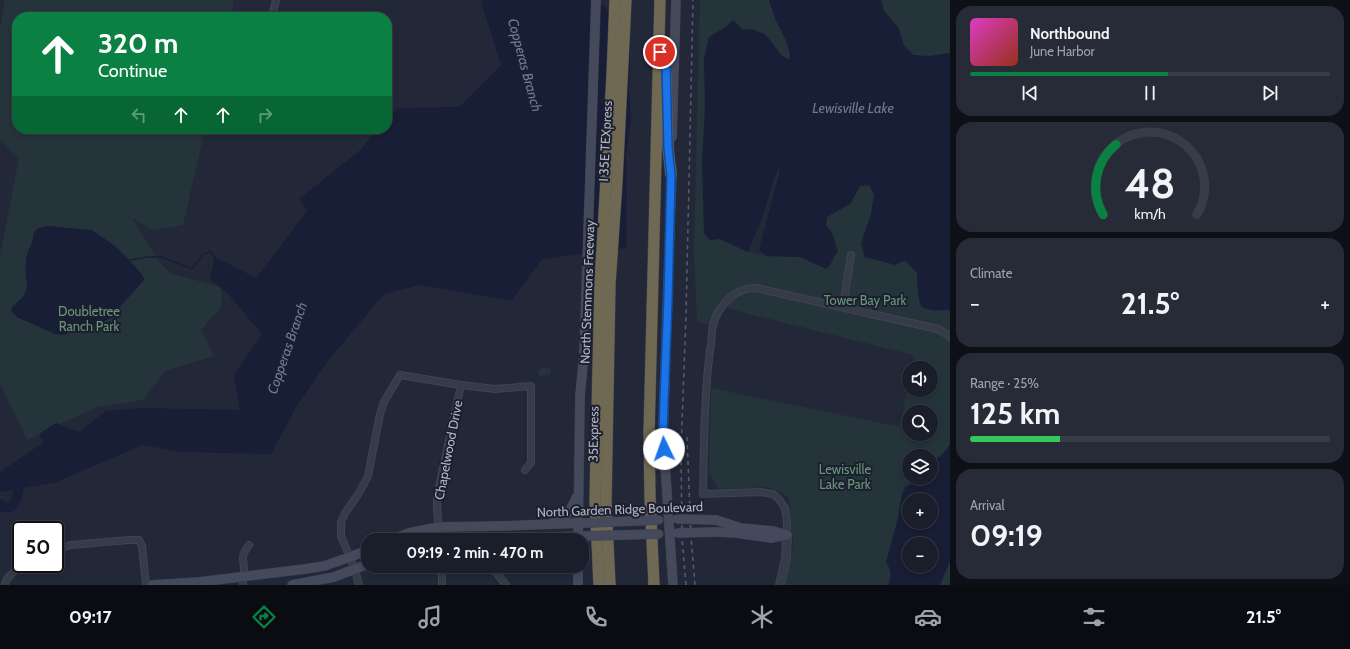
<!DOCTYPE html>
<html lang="en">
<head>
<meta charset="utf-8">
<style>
  body { margin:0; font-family:Cabin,sans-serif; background:#272b37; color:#f1f3f6; height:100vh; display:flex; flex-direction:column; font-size:15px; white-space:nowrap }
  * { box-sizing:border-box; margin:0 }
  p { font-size:13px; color:#9fa2a9 }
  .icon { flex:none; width:22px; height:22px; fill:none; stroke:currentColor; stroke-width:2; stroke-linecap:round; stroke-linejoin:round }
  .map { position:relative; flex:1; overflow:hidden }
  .details { display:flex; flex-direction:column; gap:6px; padding:6px; background:#0e1018; width:400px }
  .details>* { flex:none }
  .banner { position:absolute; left:12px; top:12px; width:380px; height:122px; border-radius:16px; box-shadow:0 2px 6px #0003,0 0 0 1px #383c47; background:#0b8043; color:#fff; overflow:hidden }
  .controls { position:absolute; left:902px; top:361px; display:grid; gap:8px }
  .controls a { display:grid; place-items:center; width:36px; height:36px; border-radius:50%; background:#1a1e2b; box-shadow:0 2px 6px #0003,0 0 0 1px #383c47; font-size:20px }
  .speed { position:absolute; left:12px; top:521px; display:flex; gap:8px; font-size:20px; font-weight:700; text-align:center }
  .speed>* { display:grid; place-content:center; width:52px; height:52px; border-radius:50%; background:#1a1e2b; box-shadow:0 2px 6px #0003,0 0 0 1px #383c47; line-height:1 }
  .speed .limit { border:2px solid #111; border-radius:6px; background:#fff; color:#111 }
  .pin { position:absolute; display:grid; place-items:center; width:34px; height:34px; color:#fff; margin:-17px; border:2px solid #fff; border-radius:50%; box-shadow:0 1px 4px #0007 }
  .me { position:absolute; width:44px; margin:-22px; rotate:357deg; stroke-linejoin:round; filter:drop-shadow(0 0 3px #0008) }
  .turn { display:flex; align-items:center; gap:14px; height:84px; padding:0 20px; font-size:18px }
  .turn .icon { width:52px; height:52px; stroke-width:2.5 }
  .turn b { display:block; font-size:28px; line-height:34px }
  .lanes { display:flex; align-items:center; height:38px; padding:0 20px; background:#0003; justify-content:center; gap:20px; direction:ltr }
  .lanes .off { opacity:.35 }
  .big { font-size:30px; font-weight:700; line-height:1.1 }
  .details .tile { flex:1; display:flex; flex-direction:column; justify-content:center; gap:6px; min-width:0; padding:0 14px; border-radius:16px; background:#272b37 }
  .details .dial { align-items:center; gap:0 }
  .dial svg { height:104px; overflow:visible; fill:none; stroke:#383c47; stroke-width:7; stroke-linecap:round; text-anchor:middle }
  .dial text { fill:#f1f3f6; stroke:none }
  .song { display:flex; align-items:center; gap:12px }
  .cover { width:48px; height:48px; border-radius:6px; background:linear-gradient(135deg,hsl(310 70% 55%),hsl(10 70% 35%)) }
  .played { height:4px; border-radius:2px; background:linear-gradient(90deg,#0b8043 55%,#383c47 55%) }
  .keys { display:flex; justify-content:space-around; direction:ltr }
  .heat { display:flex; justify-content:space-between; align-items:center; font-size:22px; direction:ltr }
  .charge { height:6px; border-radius:3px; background:linear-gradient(90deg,#34c759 25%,#383c47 0) }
  .trip { position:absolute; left:361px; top:533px; width:228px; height:40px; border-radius:16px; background:#1a1e2b; box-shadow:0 2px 6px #0003,0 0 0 1px #383c47; font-weight:700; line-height:40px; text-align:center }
  .tab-bar { display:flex; height:64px; justify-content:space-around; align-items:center; background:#0a0c11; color:#9fa2a9 }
  .tab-bar .icon { width:28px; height:28px }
  .tab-bar .current { color:#0b8043 }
  .tab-bar b { font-size:18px; color:#f1f3f6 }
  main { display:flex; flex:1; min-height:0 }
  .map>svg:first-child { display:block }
</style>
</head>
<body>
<main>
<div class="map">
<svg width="950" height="585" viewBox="0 0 950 585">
  <rect width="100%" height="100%" fill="#232839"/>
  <g fill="#25343a" fill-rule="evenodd">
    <polygon points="5,0 234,0 231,17 17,17 17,129 205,129 183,225 153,230 132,218 160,263 172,274 221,287 222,306 201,330 214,356 165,371 143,400 97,407 27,440 0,383 0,256 19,158 0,140 0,27"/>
    <path d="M700,0H769L775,19L785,35L790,53L791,60L782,56L765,34L751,29L743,30L727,26L709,37L704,59L710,240L720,239L748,252L767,256L799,257L805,259L816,265L831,264C837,249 836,238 826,225L827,216L850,204L860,186L869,185L875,195L871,214L863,236L865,257L896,265L901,262L906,261L917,273C917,280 918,303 922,307C922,307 928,309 928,309C934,311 941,310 947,310L950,311V445L941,456L931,462V456H909V478H917L912,484L905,487L900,506L898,518L886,562C891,569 892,577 888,585H785L791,559L793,544L789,497L770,487L718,489L709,472L711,388L900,427L909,381V390H931V368H912L914,355L726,308L719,318L717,326L697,322L694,246ZM909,412H931V434H909Z"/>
    <polygon points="881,0 950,0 950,53 929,57 914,55 904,46 898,28 884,11"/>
    <polygon points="548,367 551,369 550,375 539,376 538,371 542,368"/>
    <polygon points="950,561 950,585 940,585"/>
  </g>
  <g fill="#171e36" fill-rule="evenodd">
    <polygon points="484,0 588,0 604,6 630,35 630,66 629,88 631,121 626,155 627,196 626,248 542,259 511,301 421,285 384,294 328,361 296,407 271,454 182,452 142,445 54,483 0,492 0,472 44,442 39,434 56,423 79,432 106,411 141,408 240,410 234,375 262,334 228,294 210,279 215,257 256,278 307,211 299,199 358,152 379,129 387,129 387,119 397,108 459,107 501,65 481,2"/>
    <path d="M769,0H881L884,11L898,27L904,46L913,55L929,56L950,53V311L947,310C941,310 934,311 928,309C928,309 922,307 922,307C918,303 917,280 917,273L906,261L901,262L896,265L865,257L861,244L871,214L874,195L869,185L860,186L850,204L827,217L826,225L832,233L838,251C833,257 832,264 826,269L805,259L799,257L767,256L759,250L762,238L779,175V168L775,176L762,218L748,252L720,239L710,240L704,234L702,163L705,105L704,59L709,37L727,26L733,20L743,30L751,29L765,34L782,56L790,60C790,42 781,33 775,18C773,12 771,6 769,0Z"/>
    <path d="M48,226L92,230L115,246L135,266L145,279L109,319L100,323L63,335L55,334L17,317L11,311L12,307C17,302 24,298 26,290C28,286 26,282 26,278C25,270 26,262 27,255C29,246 34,243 33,234L38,228Z"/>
    <path d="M950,445V561L940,585H888C892,577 892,569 886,563L898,518L902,494L905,487L912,484L917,478H931V462L941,456ZM909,500H931V522H909ZM909,544H931V566H909Z"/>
  </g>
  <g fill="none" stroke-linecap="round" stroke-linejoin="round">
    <polyline stroke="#171e36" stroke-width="1.5" points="129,260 148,257 161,257 192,269 202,255 210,251 216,258"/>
    <path stroke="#171e36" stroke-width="10" d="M0,504L1,506C18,515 18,488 21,477"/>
    <g stroke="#3f4452" stroke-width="8">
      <g id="minor">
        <polyline points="272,17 276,0"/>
        <polyline points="843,307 851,255"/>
        <path d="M787,535V521L785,508L779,499L773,494L760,492L703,494C704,446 704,397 710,350C712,342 711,333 713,325C718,306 735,287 756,288L938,329L948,335L950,337"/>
        <polyline points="440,540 437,507 437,496 461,385"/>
        <polyline points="55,549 71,545 129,540 139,540 142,546 146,585"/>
        <polyline points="491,566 506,585"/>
        <polyline points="440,569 442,578 442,585"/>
        <path d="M5,585C7,574 17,570 26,564"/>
        <path d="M243,585C243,579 244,574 244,569C243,556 241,556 249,545"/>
        <polyline points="359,585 355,570 341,536 341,522 345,513 359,493 368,476 380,414 384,402 400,375 461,385 495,389 531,386 531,463 525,470"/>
      </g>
    </g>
    <g stroke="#3f4452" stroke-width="10">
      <polyline id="tertiary" points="780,585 786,559 787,535"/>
    </g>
    <g stroke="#3f4452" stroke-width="10">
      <g id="secondary">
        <polyline points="672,137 676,0"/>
        <polyline points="672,169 663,433 673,585"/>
        <polyline points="716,520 741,528 773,531 787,535"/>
        <path d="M553,522C568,517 570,512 576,498"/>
        <polyline points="716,532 736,533 771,538 786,535"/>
        <polyline points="391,540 409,533 439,527 502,526 583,523"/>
        <polyline points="461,540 583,536"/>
        <polyline points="578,540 580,396 584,354 596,0"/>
        <polyline points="578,566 578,585"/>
        <polyline points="152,585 199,582 305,569 324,566 350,557 368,550"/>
        <polyline points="292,585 334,577 368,564"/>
      </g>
    </g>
    <g stroke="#414554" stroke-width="12">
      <g id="motorway">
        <polyline points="666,74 668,148 671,175"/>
        <polyline points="599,585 595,500 600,283 612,76 615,0"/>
        <polyline points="610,585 606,503 610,284 617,181 626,0"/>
        <polyline points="654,585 650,497 649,434 660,0"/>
      </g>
    </g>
    <use href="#minor" stroke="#363b49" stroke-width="6"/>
    <use href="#tertiary" stroke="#363b49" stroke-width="8"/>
    <use href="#secondary" stroke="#44495c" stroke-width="9"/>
    <use href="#motorway" stroke="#6f6954" stroke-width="11"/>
    <g stroke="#585e70" stroke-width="1.5" stroke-dasharray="4 4" stroke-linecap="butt">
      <polyline points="687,437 691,537 695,585"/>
      <polyline points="686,585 682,538 681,451 686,315 693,0"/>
    </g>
    <g stroke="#3f4452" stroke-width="10" stroke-linecap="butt">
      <g id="secondary-bridge">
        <polyline points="677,519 716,520"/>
        <polyline points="585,523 659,520"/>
        <polyline points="677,533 716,532"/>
        <polyline points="585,536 659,534"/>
      </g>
    </g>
    <use href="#secondary-bridge" stroke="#44495c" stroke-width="9"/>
  </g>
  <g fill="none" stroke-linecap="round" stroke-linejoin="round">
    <g stroke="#114b97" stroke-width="10">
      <polyline id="route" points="660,52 666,66 668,148 671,175 668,299 664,402 663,433 664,449"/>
    </g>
    <use href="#route" stroke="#1a73e8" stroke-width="7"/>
  </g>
  <g text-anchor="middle" stroke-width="4" stroke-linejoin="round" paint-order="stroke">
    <g font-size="13" fill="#b1b5c5" stroke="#1c202e">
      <text transform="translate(605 141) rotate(-87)" y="5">I 35E TEXpress</text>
      <text transform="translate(587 292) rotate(-88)" y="5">North Stemmons Freeway</text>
      <text transform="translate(593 434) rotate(-89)" y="5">35Express</text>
      <text transform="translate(448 450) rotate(-79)" y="5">Chapelwood Drive</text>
      <text transform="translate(620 509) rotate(-2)" y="5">North Garden Ridge Boulevard</text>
    </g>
    <g font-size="13" fill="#69957b" stroke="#1c202e">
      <text x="865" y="305">Tower Bay Park</text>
      <text x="89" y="316">Doubletree<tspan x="89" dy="15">Ranch Park</tspan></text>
      <text x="845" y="474">Lewisville<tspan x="845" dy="15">Lake Park</tspan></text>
    </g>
    <g font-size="14" font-style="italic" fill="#6c79a3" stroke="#1c202e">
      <text transform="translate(525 65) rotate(75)" y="5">Copperas Branch</text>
      <text x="853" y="113">Lewisville Lake</text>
      <text transform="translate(287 348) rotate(-71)" y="5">Copperas Branch</text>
    </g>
  </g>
</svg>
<div class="controls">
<a><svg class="icon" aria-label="sound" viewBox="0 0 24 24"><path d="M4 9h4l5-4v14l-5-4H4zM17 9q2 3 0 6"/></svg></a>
<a><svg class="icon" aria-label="search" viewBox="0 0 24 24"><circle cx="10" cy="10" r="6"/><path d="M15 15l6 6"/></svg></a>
<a><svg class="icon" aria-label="layers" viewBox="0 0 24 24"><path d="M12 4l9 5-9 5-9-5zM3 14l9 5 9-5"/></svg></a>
<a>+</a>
<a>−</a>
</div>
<div class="speed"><div class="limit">50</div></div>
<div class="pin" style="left:660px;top:52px;background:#d93025"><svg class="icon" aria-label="arrive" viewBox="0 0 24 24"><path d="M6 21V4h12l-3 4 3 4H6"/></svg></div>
<svg class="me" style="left:664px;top:449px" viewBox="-20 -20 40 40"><circle r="19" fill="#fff"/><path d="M0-13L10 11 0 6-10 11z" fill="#1a73e8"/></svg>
<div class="trip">09:19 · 2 min · 470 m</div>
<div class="banner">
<div class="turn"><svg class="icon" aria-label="ahead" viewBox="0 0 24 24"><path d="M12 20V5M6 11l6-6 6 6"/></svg><div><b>320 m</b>Continue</div></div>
<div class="lanes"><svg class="icon off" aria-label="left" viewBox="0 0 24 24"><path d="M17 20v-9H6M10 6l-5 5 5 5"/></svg><svg class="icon" aria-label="ahead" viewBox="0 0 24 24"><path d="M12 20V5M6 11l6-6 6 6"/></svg><svg class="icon" aria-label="ahead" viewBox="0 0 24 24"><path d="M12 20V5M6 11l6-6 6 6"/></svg><svg class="icon off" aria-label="right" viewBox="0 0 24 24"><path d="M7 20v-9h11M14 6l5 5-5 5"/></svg></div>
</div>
</div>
<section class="details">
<div class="tile">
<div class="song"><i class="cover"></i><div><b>Northbound</b><p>June Harbor</p></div></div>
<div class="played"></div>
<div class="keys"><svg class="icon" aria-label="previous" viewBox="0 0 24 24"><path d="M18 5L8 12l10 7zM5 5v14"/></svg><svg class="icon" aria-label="pause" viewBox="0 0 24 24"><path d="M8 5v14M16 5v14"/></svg><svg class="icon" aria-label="next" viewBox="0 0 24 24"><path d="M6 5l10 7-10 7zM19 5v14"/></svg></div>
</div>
<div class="tile dial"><svg viewBox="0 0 100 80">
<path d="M14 69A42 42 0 1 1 86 69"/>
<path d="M14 69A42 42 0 0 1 24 15" stroke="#0b8043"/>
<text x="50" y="56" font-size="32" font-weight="700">48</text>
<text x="50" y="72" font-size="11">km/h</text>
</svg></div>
<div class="tile"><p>Climate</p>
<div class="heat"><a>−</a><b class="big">21.5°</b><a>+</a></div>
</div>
<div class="tile"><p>Range · 25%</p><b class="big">125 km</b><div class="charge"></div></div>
<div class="tile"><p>Arrival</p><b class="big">09:19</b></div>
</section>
</main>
<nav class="tab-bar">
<b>09:17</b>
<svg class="icon current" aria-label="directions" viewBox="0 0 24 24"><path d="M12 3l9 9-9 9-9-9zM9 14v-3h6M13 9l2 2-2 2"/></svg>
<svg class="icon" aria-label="music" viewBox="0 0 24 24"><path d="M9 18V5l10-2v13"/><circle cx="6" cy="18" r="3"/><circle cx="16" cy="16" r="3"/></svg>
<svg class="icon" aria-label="phone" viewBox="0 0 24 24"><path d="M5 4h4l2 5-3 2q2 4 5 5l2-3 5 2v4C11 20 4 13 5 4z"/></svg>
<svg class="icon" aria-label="climate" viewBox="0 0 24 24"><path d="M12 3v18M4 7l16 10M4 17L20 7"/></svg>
<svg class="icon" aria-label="car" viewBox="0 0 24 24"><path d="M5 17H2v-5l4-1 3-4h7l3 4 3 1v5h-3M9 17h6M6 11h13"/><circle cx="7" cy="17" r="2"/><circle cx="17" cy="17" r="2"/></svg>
<svg class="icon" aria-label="filters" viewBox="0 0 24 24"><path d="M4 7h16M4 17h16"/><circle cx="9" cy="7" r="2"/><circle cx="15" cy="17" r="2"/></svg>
<b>21.5°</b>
</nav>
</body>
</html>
